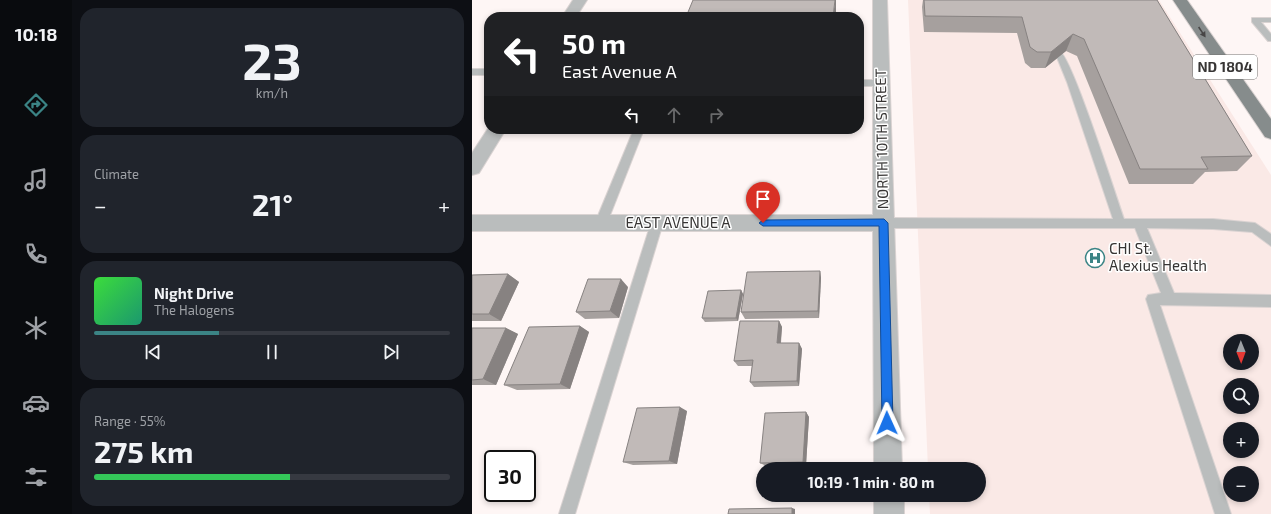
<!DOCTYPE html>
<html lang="en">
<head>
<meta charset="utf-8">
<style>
  body { margin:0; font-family:"Exo 2",sans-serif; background:#20242c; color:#f1f3f6; height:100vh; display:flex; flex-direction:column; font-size:15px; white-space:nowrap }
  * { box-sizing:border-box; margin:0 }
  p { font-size:13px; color:#9ea1a6 }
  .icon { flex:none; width:22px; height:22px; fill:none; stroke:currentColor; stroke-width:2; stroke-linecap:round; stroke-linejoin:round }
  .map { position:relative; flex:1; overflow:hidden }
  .details { display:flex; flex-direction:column; gap:8px; padding:8px; background:#0d0f14; width:400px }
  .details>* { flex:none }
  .hud { position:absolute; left:12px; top:12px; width:380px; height:122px; border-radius:16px; box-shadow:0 2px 6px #0003; background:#202124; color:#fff; overflow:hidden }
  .needle { width:26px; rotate:179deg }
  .fabs { position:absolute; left:751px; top:334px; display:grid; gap:8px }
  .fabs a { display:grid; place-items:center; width:36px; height:36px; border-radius:50%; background:#171b24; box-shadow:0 2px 6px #0003; font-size:20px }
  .speed { position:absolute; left:12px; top:450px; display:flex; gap:8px; font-size:20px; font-weight:700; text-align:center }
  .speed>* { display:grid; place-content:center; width:52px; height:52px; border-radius:50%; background:#171b24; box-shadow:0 2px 6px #0003; line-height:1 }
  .speed .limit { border:2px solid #111; border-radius:6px; background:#fff; color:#111 }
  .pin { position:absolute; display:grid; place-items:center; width:34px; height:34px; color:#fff; margin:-41px -17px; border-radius:50% 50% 50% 0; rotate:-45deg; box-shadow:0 0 4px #0007 }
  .pin .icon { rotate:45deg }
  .me { position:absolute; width:44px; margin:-22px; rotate:359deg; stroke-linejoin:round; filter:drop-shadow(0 0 3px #0008) }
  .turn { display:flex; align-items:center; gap:14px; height:84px; padding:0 12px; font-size:18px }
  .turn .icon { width:52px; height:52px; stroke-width:2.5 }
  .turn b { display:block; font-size:28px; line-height:34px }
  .lanes { display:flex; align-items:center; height:38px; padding:0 12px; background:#0003; justify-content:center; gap:20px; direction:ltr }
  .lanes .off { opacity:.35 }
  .big { font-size:30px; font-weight:700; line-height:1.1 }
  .details .card { flex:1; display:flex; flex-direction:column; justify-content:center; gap:6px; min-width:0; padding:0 14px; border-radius:16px; background:#20242c }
  .details .dial { align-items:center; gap:0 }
  .dial b { font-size:52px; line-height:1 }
  .song { display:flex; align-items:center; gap:12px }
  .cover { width:48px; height:48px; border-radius:6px; background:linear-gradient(135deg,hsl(120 70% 55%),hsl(160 70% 35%)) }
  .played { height:4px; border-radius:2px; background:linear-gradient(90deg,#3b8485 35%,#363941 35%) }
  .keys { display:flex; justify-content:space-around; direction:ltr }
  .heat { display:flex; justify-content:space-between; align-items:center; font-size:22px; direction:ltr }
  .charge { height:6px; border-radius:3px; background:linear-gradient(90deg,#34c759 55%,#363941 0) }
  .trip { position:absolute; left:284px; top:462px; width:230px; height:40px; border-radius:20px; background:#171b24; box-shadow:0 2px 6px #0003; font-weight:700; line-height:40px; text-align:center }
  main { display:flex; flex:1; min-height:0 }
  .tab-bar { display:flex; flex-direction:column; width:72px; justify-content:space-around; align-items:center; background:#090b0e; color:#9ea1a6 }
  .tab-bar .icon { width:28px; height:28px }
  .tab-bar .active { color:#3b8485 }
  .tab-bar b { font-size:18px; color:#f1f3f6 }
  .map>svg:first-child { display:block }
</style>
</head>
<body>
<main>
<nav class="tab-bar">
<b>10:18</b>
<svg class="icon active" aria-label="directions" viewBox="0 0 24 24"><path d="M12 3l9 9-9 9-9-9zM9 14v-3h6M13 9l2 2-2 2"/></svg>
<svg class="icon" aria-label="music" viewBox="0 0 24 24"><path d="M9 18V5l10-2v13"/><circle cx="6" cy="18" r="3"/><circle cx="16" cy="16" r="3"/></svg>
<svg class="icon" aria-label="phone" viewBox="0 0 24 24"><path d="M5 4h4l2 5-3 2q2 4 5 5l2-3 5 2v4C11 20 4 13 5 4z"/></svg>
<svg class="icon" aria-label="climate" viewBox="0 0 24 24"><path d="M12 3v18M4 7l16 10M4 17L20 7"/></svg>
<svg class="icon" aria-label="car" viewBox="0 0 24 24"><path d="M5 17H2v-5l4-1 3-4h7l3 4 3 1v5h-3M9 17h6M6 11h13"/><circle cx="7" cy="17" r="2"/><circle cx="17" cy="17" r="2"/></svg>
<svg class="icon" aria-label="filters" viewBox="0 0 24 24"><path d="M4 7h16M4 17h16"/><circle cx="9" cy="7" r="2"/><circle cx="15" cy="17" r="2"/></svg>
</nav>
<section class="details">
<div class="card dial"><b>23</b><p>km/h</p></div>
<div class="card"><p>Climate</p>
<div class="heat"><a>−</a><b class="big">21°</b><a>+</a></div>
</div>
<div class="card">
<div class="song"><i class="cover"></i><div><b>Night Drive</b><p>The Halogens</p></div></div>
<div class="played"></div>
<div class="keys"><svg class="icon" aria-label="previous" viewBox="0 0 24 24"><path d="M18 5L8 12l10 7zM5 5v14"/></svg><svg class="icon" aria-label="pause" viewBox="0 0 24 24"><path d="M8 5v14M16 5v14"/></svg><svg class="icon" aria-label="next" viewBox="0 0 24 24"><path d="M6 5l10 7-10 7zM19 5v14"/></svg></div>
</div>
<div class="card"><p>Range · 55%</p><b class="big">275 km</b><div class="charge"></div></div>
</section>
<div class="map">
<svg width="799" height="514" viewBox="0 0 799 514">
  <rect width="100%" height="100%" fill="#fef6f5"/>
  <path fill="#fae9e6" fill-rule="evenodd" d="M436,0H687L799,175V514H458L457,495H507V469H456ZM758,341H780V363H758ZM758,385H780V407H758ZM758,429H780V451H758ZM758,473H780V495H758Z"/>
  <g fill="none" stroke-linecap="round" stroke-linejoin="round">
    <g stroke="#dad3d2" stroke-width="2">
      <g id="lane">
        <polygon points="780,18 799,18 799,22 789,22 799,34 799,41 796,41 780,22"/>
        <path d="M588,52C599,55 645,199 652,219H741L783,223L799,234V246L780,232L741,229L675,228L702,293L799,295V307L688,305L759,514H743L674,299L676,295L689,293L663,228H412L408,226L406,223L408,220L412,218L641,219L595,82L584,55Z"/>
        <rect x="0" y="69" width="17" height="6"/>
        <polygon points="387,80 409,80 414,83 409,86 387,86"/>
        <polygon points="162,129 172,129 135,223 133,226 125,226 123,223"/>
        <polygon points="185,218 189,220 191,223 103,514 87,514 179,223 181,220"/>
      </g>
    </g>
    <g stroke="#dad3d2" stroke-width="2">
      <g id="street">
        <polygon points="101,0 115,0 104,17 90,17"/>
        <polygon points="401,0 415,0 430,469 402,469 401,231 0,231 0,215 401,215"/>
        <polygon points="17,127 17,129 34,129 7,173 0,175 0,153"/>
        <rect x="402" y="495" width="30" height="19"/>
      </g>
    </g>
    <g stroke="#dad3d2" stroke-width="2">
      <polygon id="primary" points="701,0 715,0 799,119 799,139 793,137"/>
    </g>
    <use href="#lane" fill="#babdbd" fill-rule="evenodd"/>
    <use href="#street" fill="#babdbd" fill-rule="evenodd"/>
    <use href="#primary" fill="#868c8c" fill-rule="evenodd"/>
  </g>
  <g fill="#a6a09e">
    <polygon points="451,0 685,0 780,156 765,171 733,172 721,184 657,184 605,56 594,51 573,68 559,68 553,63 545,33 452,32 450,7"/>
    <polygon points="348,271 349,278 347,318 273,319 269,312"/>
    <polygon points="36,274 47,282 29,321 0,321 0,275"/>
    <polygon points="156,287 147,318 113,319 104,312"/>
    <polygon points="269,290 271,294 266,321 233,322 230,318"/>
    <polygon points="307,321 310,327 309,343 327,343 330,349 327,386 282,387 278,382 280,366 266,366 262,361"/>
    <polygon points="108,326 117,332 98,389 45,390 32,385"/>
    <polygon points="0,328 34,328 46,334 24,385 0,385"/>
    <polygon points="215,411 205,464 161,465 151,462"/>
    <polygon points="334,412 337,417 334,465 292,465 288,463"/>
  </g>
  <g fill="#878281">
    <polygon points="363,0 364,0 364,17 361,17"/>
    <polygon points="601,34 594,51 573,68 579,52"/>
    <polygon points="348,271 349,278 347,318 346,311"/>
    <polygon points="36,274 47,282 29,321 17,314"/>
    <polygon points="149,279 156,287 147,318 138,311"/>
    <polygon points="269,290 271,294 266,321 264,318"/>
    <polygon points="307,321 310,327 308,349 305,343"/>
    <polygon points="108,326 117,332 98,389 88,384"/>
    <polygon points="34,328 46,334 24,385 11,379"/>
    <polygon points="327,343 330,349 327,386 325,381"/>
    <polygon points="208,407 215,411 205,464 197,461"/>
    <polygon points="334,412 337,417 334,465 331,462"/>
    <polygon points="320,508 323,509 323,514 320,514"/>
  </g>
  <g fill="#c1bab8" stroke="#878281">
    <polygon points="221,0 363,0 361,17 214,17"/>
    <polygon points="452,0 685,0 780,156 729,157 736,169 668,169 612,39 601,34 579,52 565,52 558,47 550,17 453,16"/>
    <polygon points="348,271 346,311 269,312 275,272"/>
    <polygon points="36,274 17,314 0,314 0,275"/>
    <polygon points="116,279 149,279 138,311 104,312"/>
    <polygon points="269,290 264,318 230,318 236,291"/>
    <polygon points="268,321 307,321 305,343 327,343 325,381 278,382 281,360 262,361"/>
    <polygon points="108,326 88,384 32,385 57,327"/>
    <polygon points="0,328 34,328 11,379 0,380"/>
    <polygon points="208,407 197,461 151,462 165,408"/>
    <polygon points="334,412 331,462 288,463 293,413"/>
    <polygon points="320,508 320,514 256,514 257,509"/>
  </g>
  <defs><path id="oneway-solid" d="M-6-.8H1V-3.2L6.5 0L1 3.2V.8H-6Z"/></defs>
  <use fill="#474646" href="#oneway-solid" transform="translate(730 32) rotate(56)"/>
  <polygon fill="#1a73e8" stroke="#114b97" points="412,219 416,223 421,423 419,427 415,428 411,427 410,423 407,226 291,226 287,223 291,220"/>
  <defs>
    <g id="hospital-ring" transform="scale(1)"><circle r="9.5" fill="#fff" stroke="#3b8485" stroke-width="1.5"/><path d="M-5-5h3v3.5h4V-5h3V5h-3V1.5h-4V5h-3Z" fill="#3b8485"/></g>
  </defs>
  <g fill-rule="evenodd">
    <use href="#hospital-ring" x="623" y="258"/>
  </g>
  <g text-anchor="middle" stroke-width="3" stroke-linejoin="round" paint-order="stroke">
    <rect fill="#fff" stroke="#737271" stroke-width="1" x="721" y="55" width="64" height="24" rx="3"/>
    <g font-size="14" font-weight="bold" fill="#373534">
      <text x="753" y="72">ND 1804</text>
    </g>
    <g font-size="15" fill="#373534" stroke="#fff">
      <text transform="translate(410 139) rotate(-91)" y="5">NORTH 10TH STREET</text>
      <text x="206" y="228">EAST AVENUE A</text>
    </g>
    <g font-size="15" fill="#373534" stroke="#fff" text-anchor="start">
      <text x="637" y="254">CHI St.<tspan x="637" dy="17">Alexius Health</tspan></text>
    </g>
  </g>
</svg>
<div class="fabs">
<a><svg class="needle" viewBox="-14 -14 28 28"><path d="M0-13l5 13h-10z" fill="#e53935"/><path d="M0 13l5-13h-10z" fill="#9ea1a6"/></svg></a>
<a><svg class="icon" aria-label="search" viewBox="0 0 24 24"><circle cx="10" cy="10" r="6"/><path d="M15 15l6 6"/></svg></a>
<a>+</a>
<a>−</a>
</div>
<div class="speed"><div class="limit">30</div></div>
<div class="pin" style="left:291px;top:223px;background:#d93025"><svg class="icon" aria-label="arrive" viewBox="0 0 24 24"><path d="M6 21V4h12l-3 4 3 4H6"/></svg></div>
<svg class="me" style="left:415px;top:423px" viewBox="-20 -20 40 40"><path d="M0-17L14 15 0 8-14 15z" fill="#1a73e8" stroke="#fff" stroke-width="4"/></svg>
<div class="trip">10:19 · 1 min · 80 m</div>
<div class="hud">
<div class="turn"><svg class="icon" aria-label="left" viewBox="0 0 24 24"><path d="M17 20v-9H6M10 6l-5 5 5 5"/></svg><div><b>50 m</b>East Avenue A</div></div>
<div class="lanes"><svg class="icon" aria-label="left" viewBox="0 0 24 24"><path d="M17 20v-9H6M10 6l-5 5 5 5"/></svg><svg class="icon off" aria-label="ahead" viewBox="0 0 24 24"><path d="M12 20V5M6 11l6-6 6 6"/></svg><svg class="icon off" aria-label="right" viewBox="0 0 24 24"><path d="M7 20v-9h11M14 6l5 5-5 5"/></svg></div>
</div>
</div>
</main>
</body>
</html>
